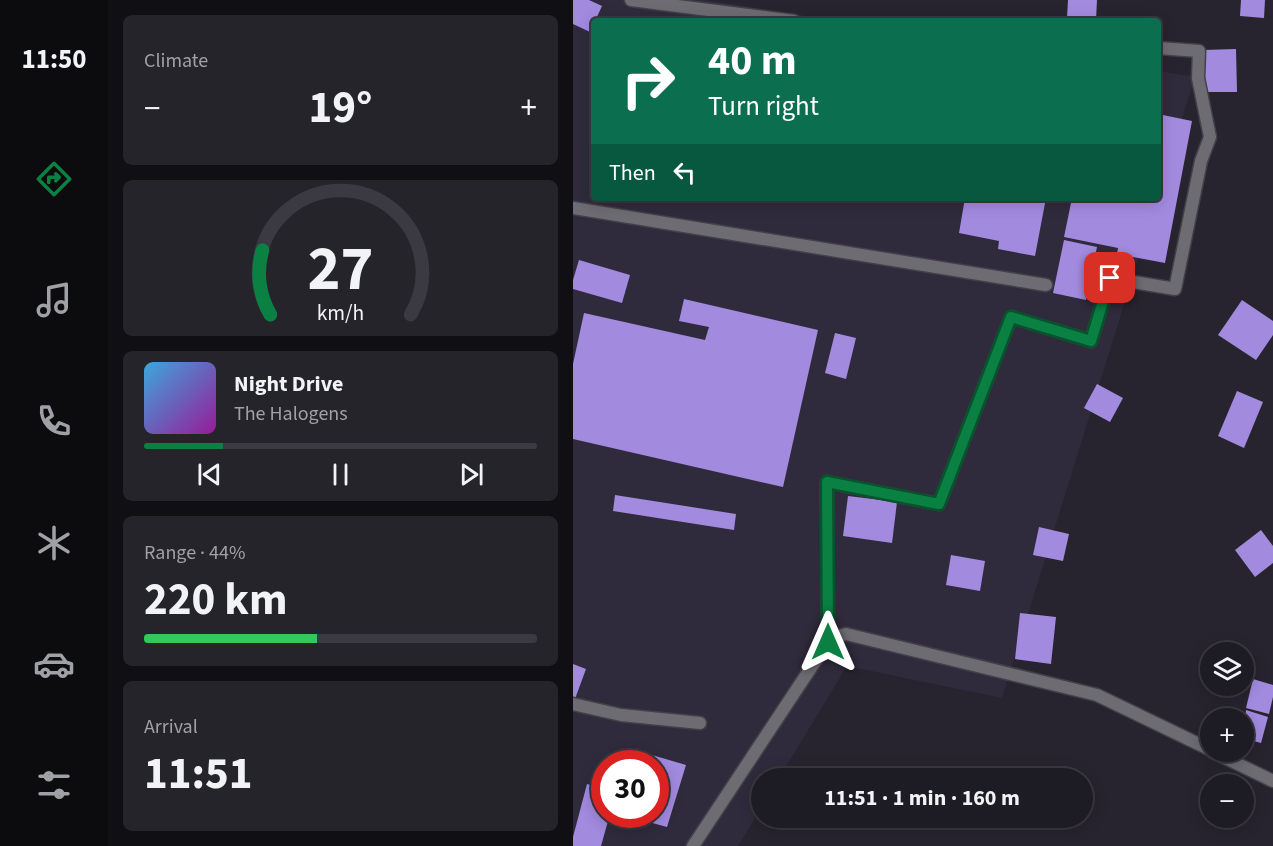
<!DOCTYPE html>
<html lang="en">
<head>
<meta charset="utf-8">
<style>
  body { margin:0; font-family:"Source Sans 3",sans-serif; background:#25242b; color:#f1f3f6; height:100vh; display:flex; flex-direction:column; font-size:22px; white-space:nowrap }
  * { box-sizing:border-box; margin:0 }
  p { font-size:20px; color:#a0a1a6 }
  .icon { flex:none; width:33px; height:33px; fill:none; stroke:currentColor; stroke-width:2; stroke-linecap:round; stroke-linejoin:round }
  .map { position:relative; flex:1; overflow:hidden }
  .sheet { display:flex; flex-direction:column; gap:15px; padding:15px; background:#100f13; width:465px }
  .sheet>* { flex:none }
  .top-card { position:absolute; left:18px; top:18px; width:570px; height:183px; border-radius:6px; box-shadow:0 3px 15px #0003,0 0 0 2px #3b3941; background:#0b6e4f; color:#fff; overflow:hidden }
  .buttons { position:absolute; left:627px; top:642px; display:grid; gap:12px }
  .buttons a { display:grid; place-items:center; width:54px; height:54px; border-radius:50%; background:#1d1b23; box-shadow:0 3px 15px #0003,0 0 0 2px #3b3941; font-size:30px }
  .speed { position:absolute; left:18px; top:750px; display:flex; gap:12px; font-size:30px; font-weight:700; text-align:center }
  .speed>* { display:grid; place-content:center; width:78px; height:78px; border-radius:50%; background:#1d1b23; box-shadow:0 3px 15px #0003,0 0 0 2px #3b3941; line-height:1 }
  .speed .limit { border:9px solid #d22; background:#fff; color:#111 }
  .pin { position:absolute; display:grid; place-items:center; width:51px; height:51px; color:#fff; margin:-26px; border-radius:12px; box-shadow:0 3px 9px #0006 }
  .me { position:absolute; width:66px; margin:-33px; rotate:0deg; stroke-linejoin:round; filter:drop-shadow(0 0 4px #0008) }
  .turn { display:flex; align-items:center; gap:21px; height:126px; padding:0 18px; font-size:27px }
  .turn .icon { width:78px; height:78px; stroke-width:2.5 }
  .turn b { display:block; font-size:42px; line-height:51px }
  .then { display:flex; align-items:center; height:57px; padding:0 18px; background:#0003; gap:12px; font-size:22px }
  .big { font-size:45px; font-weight:700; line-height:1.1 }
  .sheet .tile { flex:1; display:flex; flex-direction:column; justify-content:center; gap:9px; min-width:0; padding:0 21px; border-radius:9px; background:#25242b }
  .sheet .dial { align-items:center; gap:0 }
  .dial svg { height:156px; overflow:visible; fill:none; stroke:#3b3941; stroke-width:7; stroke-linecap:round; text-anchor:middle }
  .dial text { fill:#f1f3f6; stroke:none }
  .song { display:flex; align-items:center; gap:18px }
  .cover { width:72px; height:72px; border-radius:9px; background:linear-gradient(135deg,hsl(200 70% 55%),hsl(300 70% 35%)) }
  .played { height:6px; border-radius:3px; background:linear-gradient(90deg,#0b8043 20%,#3b3941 20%) }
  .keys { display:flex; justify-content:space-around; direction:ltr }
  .heat { display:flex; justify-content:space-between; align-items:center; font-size:33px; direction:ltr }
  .charge { height:9px; border-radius:4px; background:linear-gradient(90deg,#34c759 44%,#3b3941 0) }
  .trip { position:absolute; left:178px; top:768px; width:342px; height:60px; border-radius:30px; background:#1d1b23; box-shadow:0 3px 15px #0003,0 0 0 2px #3b3941; font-weight:700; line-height:60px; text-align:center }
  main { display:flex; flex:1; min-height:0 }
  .tab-bar { display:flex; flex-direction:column; width:108px; justify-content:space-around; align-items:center; background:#0c0b0e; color:#a0a1a6 }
  .tab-bar .icon { width:42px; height:42px }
  .tab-bar .selected { color:#0b8043 }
  .tab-bar b { font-size:27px; color:#f1f3f6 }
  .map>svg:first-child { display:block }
</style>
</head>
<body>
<main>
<nav class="tab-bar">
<b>11:50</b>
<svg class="icon selected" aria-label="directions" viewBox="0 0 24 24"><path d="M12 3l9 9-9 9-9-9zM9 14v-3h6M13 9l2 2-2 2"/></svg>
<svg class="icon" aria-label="music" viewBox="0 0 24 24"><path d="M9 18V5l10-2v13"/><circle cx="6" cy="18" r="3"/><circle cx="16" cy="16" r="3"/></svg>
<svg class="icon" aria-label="phone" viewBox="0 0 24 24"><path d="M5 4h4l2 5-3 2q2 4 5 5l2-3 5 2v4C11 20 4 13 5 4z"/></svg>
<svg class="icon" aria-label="climate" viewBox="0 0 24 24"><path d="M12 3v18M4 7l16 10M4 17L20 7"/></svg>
<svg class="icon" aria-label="car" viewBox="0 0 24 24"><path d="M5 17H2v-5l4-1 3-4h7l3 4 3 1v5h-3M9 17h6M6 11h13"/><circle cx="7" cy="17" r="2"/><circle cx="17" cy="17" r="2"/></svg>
<svg class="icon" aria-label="filters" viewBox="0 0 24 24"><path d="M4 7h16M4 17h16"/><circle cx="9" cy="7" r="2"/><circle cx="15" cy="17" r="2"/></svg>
</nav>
<section class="sheet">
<div class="tile"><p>Climate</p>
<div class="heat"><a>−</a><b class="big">19°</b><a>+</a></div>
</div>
<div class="tile dial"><svg viewBox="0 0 100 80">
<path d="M14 69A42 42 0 1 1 86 69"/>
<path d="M14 69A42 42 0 0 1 10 36" stroke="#0b8043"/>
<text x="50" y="56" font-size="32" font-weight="700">27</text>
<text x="50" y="72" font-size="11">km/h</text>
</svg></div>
<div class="tile">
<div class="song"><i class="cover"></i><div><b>Night Drive</b><p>The Halogens</p></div></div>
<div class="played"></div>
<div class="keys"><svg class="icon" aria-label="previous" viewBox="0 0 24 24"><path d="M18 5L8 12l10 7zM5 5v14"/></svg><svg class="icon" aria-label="pause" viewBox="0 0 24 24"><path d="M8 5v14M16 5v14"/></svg><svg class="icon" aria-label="next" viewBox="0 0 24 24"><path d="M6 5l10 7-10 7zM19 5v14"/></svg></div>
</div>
<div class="tile"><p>Range · 44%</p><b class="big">220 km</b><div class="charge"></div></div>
<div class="tile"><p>Arrival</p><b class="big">11:51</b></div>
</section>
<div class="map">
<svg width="700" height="846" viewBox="0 0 700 846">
  <rect width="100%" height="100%" fill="#27242f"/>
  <g fill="#302b3c" fill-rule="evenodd">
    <path d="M0,0H132L265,21H21V198H584L429,698L274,666L206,778H189V807L165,846H0ZM32,764H82V814H32Z"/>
    <polygon points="585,71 622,77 585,195"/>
  </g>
  <g fill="#a28adf">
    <polygon points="0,0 16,0 29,6 17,32 0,24"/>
    <polygon points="495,0 524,0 523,20 494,18"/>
    <polygon points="668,0 692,0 691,18 667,16"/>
    <polygon points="663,49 664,92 630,92 630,50"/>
    <polygon points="585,114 619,121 592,263 544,254 545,248 491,237 499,198 585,198"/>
    <polygon points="392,198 473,198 462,256 425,249 426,241 386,233"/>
    <polygon points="491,240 524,247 513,300 480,293"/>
    <polygon points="6,260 57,275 49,303 0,289 0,280"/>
    <polygon points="111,299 245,330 210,487 0,439 0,364 11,313 132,340 136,327 106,321"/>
    <polygon points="669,300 700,321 700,335 683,360 645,335"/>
    <polygon points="262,333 283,338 273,379 252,373"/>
    <polygon points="524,384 550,398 537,422 511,408"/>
    <polygon points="664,391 690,402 671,448 645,436"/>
    <polygon points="42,495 163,514 161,530 40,511"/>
    <polygon points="275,496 324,502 319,543 270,536"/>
    <polygon points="466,527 496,534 490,561 460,555"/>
    <polygon points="688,530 700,546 700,563 682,577 662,550"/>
    <polygon points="378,555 412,561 407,591 373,585"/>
    <polygon points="447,613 483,617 478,664 442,659"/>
    <polygon points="0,664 13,669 2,699 0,698"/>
    <polygon points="680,679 700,685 700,697 696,714 673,708"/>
    <polygon points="673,710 695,717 688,743 670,738"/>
    <polygon points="79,755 113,765 94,827 61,818 62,814 82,814 82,764 77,764"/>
    <polygon points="14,784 32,789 32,814 37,814 28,846 0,846 0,837"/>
  </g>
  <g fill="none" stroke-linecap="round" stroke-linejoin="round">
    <g stroke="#43404a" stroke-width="15">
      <polyline id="lane" points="0,208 473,285"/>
    </g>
    <g stroke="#43404a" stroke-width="15">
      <g id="street">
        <polyline points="58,0 221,21"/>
        <polyline points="255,642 254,482 366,504 438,317 518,341 537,278 602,289 628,161 637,137 625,78 626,51 585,48"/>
        <polyline points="0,704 48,715 127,723"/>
        <polyline points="640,752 700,781"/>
        <polyline points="120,846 255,642 262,637 273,634 524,695 638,750"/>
      </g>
    </g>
    <use href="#lane" stroke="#6d6c72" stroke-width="12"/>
    <use href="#street" stroke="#6d6c72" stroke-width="12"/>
  </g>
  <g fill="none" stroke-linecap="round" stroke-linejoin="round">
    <g stroke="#07532c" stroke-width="15">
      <polyline id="route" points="255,642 254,482 366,504 438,317 518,341 537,278"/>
    </g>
    <use href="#route" stroke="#0b8043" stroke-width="10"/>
  </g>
</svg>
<div class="buttons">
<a><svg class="icon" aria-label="layers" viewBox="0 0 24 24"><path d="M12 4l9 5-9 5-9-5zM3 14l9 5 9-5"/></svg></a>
<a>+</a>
<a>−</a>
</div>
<div class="speed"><div class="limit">30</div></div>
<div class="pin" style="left:537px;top:278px;background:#d93025"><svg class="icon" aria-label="arrive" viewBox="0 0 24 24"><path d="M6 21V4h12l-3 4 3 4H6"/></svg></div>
<svg class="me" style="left:255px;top:642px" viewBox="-20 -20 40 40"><path d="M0-17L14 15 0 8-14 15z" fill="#0b8043" stroke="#fff" stroke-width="4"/></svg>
<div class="trip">11:51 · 1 min · 160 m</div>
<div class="top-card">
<div class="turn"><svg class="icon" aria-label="right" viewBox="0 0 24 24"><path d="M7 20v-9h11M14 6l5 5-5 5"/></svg><div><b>40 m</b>Turn right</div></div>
<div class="then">Then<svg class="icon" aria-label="left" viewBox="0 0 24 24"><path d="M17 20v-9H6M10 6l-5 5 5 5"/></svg></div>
</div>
</div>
</main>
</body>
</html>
